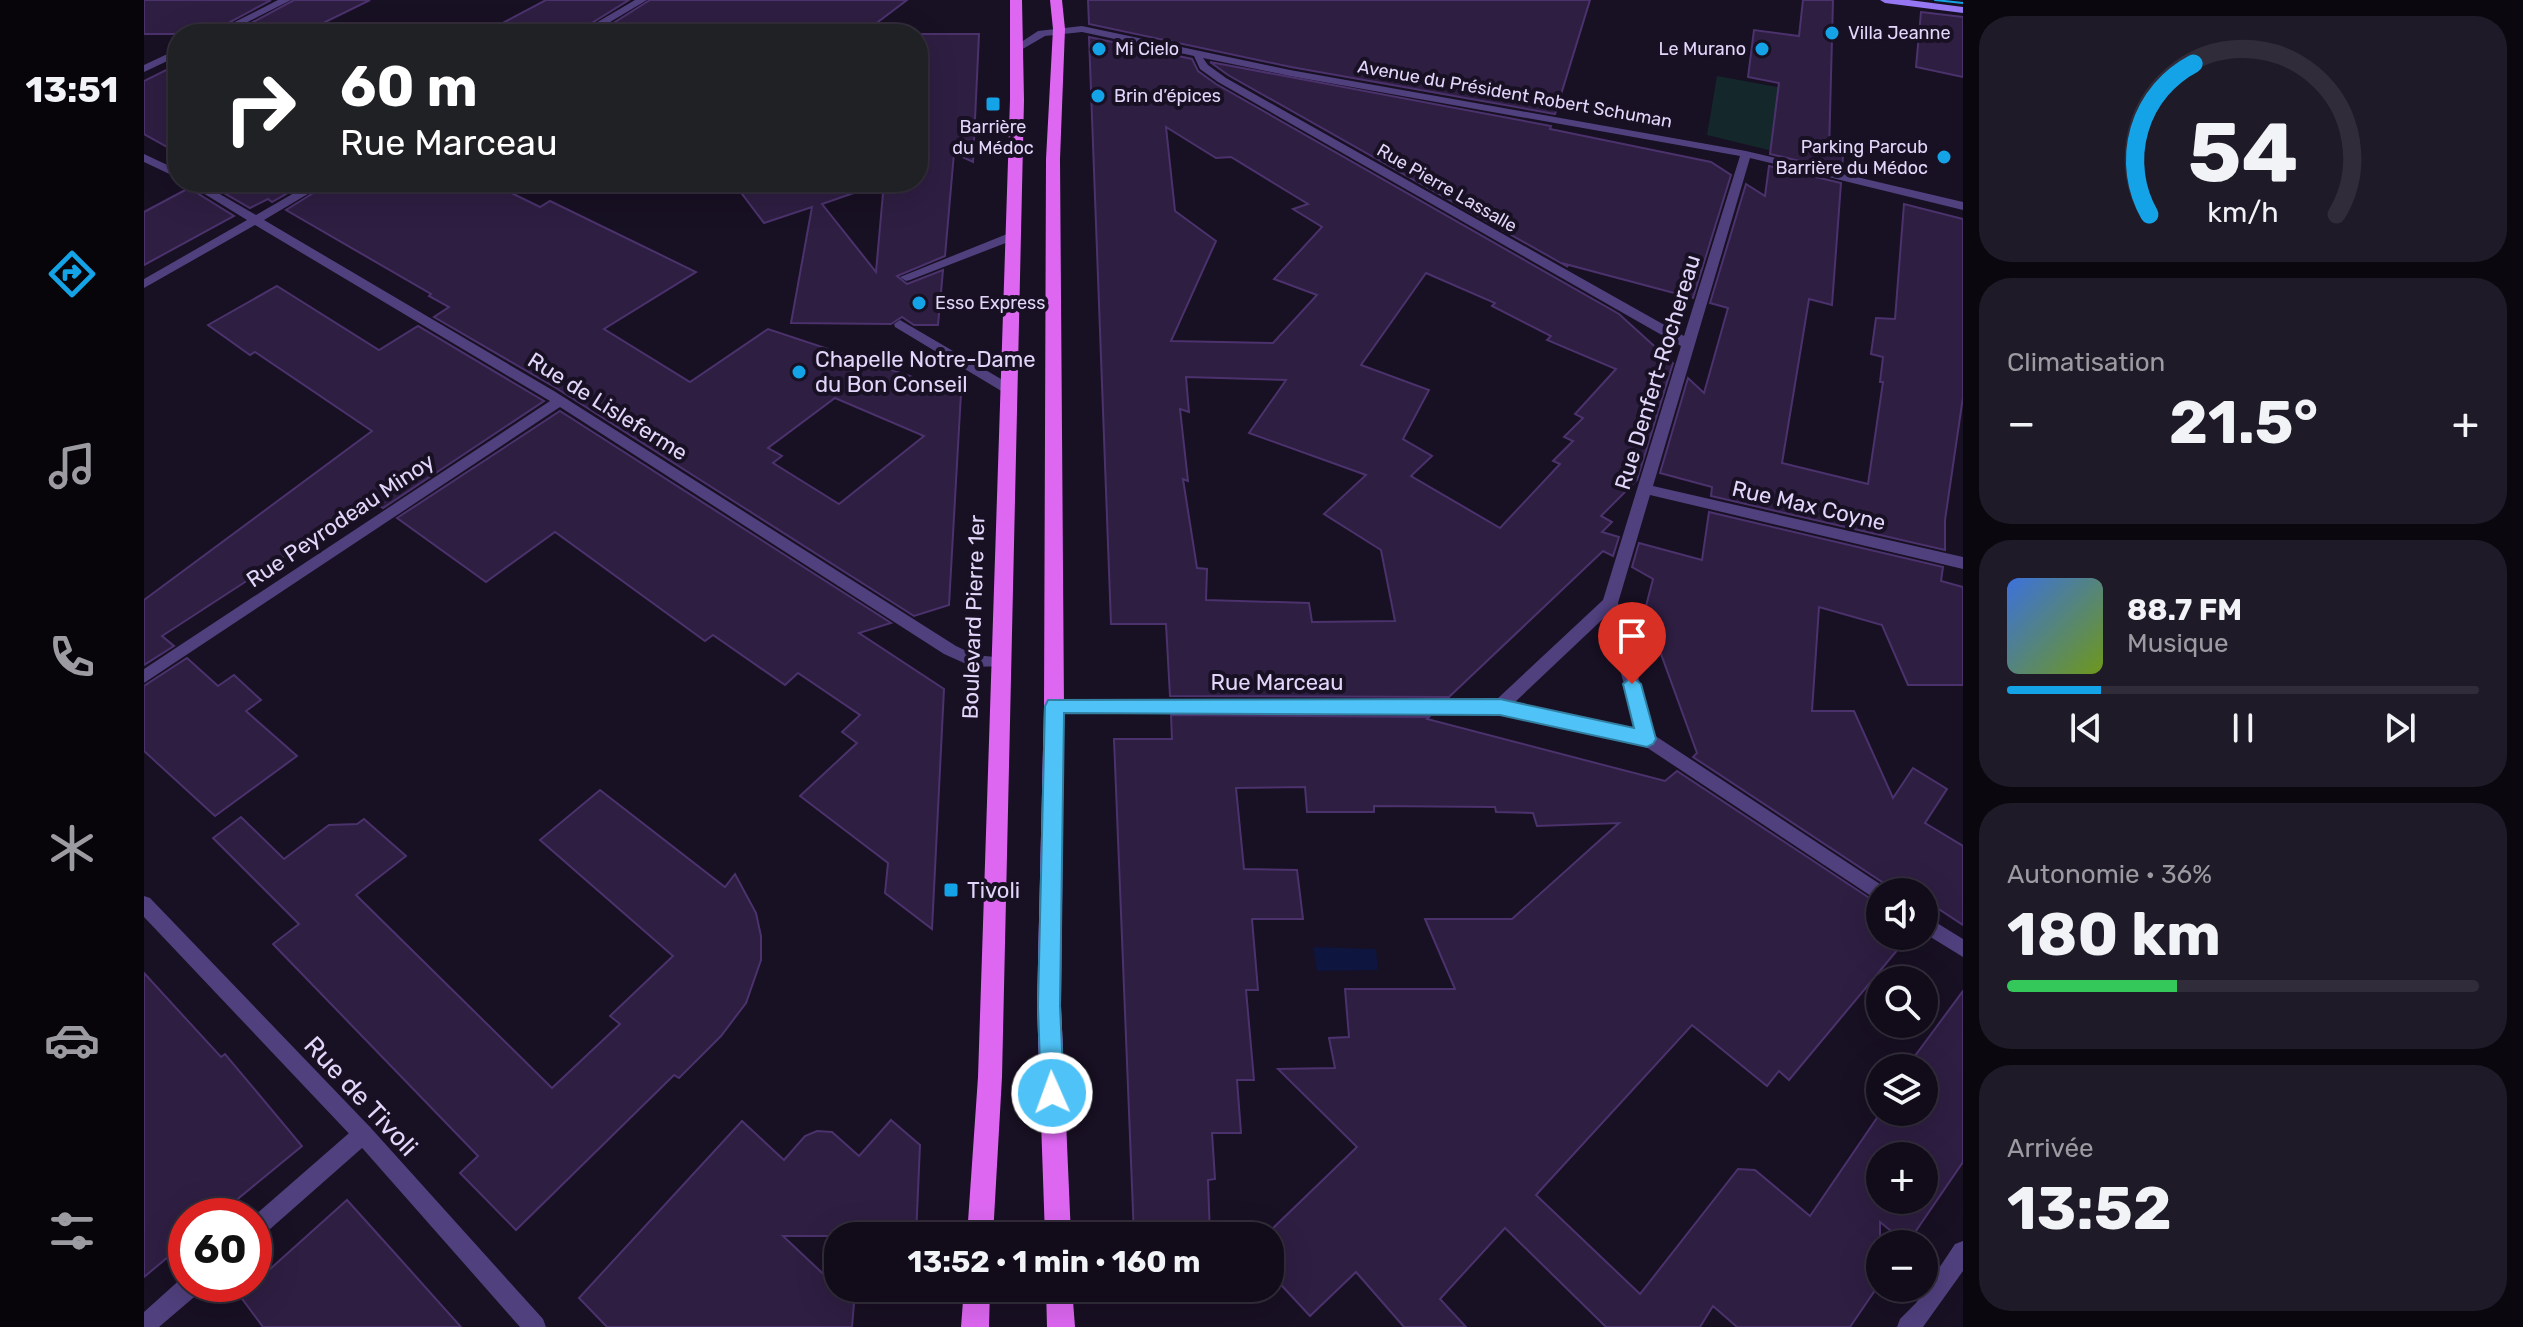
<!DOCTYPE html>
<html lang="fr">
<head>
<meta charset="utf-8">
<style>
  body { margin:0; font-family:Rubik,sans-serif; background:#1f1a27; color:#f1f3f6; height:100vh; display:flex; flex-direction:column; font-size:30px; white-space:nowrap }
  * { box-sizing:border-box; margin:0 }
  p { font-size:26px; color:#9c9ba2 }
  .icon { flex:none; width:44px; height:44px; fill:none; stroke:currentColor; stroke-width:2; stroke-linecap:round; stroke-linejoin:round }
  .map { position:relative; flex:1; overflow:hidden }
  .panel { display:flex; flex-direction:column; gap:16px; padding:16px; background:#0a070e; width:560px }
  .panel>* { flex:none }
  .top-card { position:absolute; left:24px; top:24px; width:760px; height:168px; border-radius:32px; box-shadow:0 8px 32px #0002,0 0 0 2px #312c39; background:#202124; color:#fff; overflow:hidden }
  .controls { position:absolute; left:1722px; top:878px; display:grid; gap:16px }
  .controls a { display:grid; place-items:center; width:72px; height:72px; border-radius:50%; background:#120c1a; box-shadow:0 8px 32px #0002,0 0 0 2px #312c39; font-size:40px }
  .speed { position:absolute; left:24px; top:1198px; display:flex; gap:16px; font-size:40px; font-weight:700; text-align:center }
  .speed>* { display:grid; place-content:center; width:104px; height:104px; border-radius:50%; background:#120c1a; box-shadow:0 8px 32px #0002,0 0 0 2px #312c39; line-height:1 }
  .speed .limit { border:12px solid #d22; background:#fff; color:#111 }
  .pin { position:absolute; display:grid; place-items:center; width:68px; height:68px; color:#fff; margin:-82px -34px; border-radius:50% 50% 50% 0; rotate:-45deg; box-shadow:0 0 8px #0007 }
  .pin .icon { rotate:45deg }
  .me { position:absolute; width:88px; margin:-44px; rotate:358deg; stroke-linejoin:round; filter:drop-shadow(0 0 6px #0008) }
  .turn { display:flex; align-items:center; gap:28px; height:168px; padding:0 40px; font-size:36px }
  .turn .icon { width:104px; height:104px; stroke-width:2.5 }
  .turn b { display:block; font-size:56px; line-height:68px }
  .big { font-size:60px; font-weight:700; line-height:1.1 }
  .panel .card { flex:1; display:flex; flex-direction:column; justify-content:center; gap:12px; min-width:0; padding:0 28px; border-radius:32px; background:#1f1a27 }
  .panel .dial { align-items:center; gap:0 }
  .dial svg { height:208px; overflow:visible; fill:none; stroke:#312c39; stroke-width:7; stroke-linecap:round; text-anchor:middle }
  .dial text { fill:#f1f3f6; stroke:none }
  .song { display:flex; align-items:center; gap:24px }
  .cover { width:96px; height:96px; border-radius:12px; background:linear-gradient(135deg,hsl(220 70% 55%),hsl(80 70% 35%)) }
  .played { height:8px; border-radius:4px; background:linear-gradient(90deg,#15a3e8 20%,#312c39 20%) }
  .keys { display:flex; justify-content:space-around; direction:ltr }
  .heat { display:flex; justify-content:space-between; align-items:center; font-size:44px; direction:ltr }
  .charge { height:12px; border-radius:6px; background:linear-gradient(90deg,#34c759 36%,#312c39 0) }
  .trip { position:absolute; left:680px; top:1222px; width:460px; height:80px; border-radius:32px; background:#120c1a; box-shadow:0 8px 32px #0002,0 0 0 2px #312c39; font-weight:700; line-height:80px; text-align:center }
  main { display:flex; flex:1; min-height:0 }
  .tabs { display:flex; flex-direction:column; width:144px; justify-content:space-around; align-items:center; background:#07050a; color:#9c9ba2 }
  .tabs .icon { width:56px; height:56px }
  .tabs .selected { color:#15a3e8 }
  .tabs b { font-size:36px; color:#f1f3f6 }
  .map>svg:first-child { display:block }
</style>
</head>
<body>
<main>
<nav class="tabs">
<b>13:51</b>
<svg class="icon selected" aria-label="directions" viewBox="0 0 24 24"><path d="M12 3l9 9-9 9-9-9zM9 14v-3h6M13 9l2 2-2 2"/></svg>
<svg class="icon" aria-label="music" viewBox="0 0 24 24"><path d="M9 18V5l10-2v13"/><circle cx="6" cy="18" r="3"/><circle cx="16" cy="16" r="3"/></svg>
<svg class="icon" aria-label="phone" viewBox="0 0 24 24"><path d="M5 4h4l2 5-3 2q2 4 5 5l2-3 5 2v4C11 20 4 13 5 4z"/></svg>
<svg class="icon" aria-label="climate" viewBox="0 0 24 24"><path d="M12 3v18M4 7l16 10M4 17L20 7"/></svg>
<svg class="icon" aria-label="car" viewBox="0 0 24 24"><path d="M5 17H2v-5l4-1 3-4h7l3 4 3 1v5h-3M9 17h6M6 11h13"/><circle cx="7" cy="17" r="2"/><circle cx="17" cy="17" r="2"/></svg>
<svg class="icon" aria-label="filters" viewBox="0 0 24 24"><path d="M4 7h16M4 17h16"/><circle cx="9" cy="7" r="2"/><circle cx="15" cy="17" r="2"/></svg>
</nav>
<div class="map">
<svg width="1819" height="1327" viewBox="0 0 1819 1327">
  <rect width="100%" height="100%" fill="#181023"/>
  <polygon fill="#14282c" points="1573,76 1667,93 1662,159 1563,135"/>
  <polygon fill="#0e153e" points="1169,947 1232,949 1234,970 1173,971"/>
  <g fill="#2e1e42" stroke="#4b326c" stroke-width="2" fill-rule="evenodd">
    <polygon points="0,0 127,0 64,34 0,34"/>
    <polygon points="150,0 226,0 157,34 87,34"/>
    <polygon points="402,0 485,0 430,34 338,34"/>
    <polygon points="506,0 763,0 718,34 452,34"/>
    <polygon points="944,0 1446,0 1411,114 1147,67 945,24"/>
    <polygon points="1659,0 1689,0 1685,153 1699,156 1698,171 1626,154 1635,83 1604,77 1610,30 1655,36"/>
    <polygon points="1777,12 1819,17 1819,77 1772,67"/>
    <polygon points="774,34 835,34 829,162 810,153 801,256 753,276 763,284 799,270 794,325 770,325 758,317 747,324 647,323 668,207 620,223 589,182 723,182 724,188 678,204 732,272 740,182 774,182"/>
    <path d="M945,37L1048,59L1054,71L1072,84L1475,314L1529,363L1493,480L1457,516L1468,522L1458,532L1475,537L1469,556L1459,551L1305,697L1026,696L1022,624H967ZM1022,127L1072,158L1087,157L1164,204L1149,209L1178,227L1130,279L1173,295L1129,343L1027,341L1072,241L1031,211ZM1282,273L1351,303L1348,306L1407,336L1403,340L1472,369L1431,414L1439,418L1420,437L1429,441L1409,461L1416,464L1356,528L1267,476L1288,456L1259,439L1285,390L1217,365ZM1042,377L1142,380L1105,433L1222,475L1180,514L1237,550L1251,621L1168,622L1165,603L1062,600L1063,569L1053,568L1039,479L1044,481L1036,409L1045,412Z"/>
    <polygon points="1066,62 1407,126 1406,129 1567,162 1587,175 1549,298 1421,264 1424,267 1084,75"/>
    <polygon points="34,64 34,153 0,134 0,81"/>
    <polygon points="1625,166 1697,183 1688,305 1665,299 1638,463 1724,484 1739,382 1736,382 1739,357 1727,354 1732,318 1751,319 1760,204 1819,219 1819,397 1801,520 1801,550 1567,496 1568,487 1516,473 1544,378 1560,393 1584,308 1566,303 1602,184 1621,196"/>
    <polygon points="61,182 163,182 128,202 124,199 106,208"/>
    <path d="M187,182H345L396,207L406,201L552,272L460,329L546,382L624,329L817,393L805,605L770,616L412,388L290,317L305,307L285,296L287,294L142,210ZM691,398L780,436L695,504L629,463L638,456L624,448Z"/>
    <polygon points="45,188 90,216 0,265 0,212"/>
    <polygon points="133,286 235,350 274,326 400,401 239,508 227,500 18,636 30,646 0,665 0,600 228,431 111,352 106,355 64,325"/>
    <polygon points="416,411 747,623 715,633 800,689 788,929 741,893 744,863 656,796 713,743 698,732 716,715 654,673 641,685 569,635 561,641 411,532 342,582 253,518"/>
    <polygon points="1565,512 1799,567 1797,581 1819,587 1819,685 1764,685 1738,625 1675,607 1668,711 1710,711 1749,798 1769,768 1803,789 1781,823 1819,846 1819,925 1790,906 1783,913 1780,912 1780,892 1747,892 1744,886 1549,757 1553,753 1501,610 1509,579 1488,567 1495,543 1558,560"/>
    <polygon points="43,658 74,686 90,675 117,700 102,711 153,756 71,816 0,751 0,686"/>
    <path d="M1027,715L1285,717L1283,719L1521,781L1533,771L1736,905V936H1765L1645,1080L1635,1071L1623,1086L1548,1025L1392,1195L1496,1294L1594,1169L1611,1170L1666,1216L1737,1112H1780V1068H1762L1819,991V1162L1763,1244L1736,1222V1283L1706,1327H1593L1569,1306L1556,1327H1462L1361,1228L1296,1299L1322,1327H1260L1212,1272L1166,1316L1126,1273V1231L1213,1147L1134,1069L1191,1068L1185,1038L1205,1037L1201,989H1311L1281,919H1368L1475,823L1393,826L1389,813L1352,812L1351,807L1230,806V812H1163L1161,787L1092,788L1100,869L1153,870L1159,919H1108L1114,990H1102L1110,1080H1093L1097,1133H1068L1071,1179L1064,1180L1066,1236H990L970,739H1028ZM1736,1156H1780V1200H1736Z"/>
    <polygon points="456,790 581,887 591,874 612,913 617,936 617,960 602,1003 577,1036 535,1078 530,1075 372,1230 316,1173 334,1156 129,944 155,924 69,838 97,817 140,859 185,825 213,824 220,819 262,856 212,895 408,1088 476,1024 466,1016 529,956 396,840"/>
    <polygon points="0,973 77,1057 81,1054 158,1146 73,1216 42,1216 42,1242 0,1277"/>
    <polygon points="747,1120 776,1145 772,1236 639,1236 710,1303 708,1327 463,1327 435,1298 598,1121 640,1160 661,1136 673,1131 688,1132 715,1156"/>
    <polygon points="203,1200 257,1260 317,1327 119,1327 96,1296"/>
  </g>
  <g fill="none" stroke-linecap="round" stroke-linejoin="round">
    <g fill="#50407e" fill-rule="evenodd">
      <polygon points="868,232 874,236 872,239 766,280 762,281 756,277"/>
      <polygon points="756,320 869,386 869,392 859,392 751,327 750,324"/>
    </g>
    <g fill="#50407e" fill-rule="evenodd">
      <polygon points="134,0 147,0 80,34 67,34"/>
      <polygon points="491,0 503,0 446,34 433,34"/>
      <path d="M938,26L1146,70L1602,151L1819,202V210L1606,158L1509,486L1819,557V569L1506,495L1474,603L1510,735L1742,888L1744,892H1736V902L1499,745L1356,714L904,711L902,706L904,701L910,699L1352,700L1459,600L1537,346L1074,82L1056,69L1050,56L938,32L901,36L877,50L868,48L894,31ZM1059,58L1146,76L1596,156L1540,336L1082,78L1064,65ZM1462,616L1492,730L1370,703Z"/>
      <polygon points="34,49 34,56 0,72 0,65"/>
      <polygon points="0,154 34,170 34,178 0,162"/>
      <polygon points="41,182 55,182 112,215 169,182 184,182 120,220 410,391 812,646 831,655 861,658 863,662 861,666 829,667 800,654 416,407 0,683 0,669 406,401 111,225 0,288 0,279 103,220"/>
      <polygon points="1780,915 1819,939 1819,957 1780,933"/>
      <polygon points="219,1124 226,1127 229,1134 226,1141 117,1237 110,1241 110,1216 212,1127"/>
      <polygon points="1819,1241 1819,1271 1779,1327 1753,1327 1756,1319 1772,1303 1811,1244"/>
      <polygon points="40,1276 42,1284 59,1284 56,1292 15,1327 0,1327 0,1312"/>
    </g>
    <polygon fill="#50407e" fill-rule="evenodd" points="0,896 6,898 226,1127 399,1319 402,1327 376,1327 212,1141 0,917"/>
    <polygon fill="#9576f3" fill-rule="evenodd" points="1736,0 1765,0 1819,7 1819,13 1741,3"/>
    <g fill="#dd67f1" fill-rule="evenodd">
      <polygon points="866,0 878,0 880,100 858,1077 849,1236 823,1236 834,1077 866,100"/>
      <polygon points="906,0 918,0 921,29 916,159 920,706 917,1006 927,1236 901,1236 893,1006 900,706 902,159 909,29"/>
      <polygon points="820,1288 846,1288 845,1327 817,1327"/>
      <polygon points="902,1288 928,1288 931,1327 903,1327"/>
    </g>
    <polyline stroke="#15a3e8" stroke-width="2" points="1791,0 1819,3"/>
  </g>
  <polygon fill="#4fc3f7" stroke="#337fa1" stroke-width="2" points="1488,677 1497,684 1512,739 1509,744 1503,747 1356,715 920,713 916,1006 920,1093 916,1100 908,1104 900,1100 897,1093 894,1006 901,706 904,700 1356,699 1490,728 1479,684"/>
  <g fill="#15a3e8" stroke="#181023" stroke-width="3">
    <circle cx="1688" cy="33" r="8"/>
    <circle cx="955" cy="49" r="8"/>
    <circle cx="1618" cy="49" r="8"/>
    <circle cx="954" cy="96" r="8"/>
    <rect x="841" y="96" width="16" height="16" rx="4"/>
    <circle cx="1800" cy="157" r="8"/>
    <circle cx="775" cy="303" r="8"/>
    <circle cx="655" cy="372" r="8"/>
    <rect x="799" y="882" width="16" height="16" rx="4"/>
  </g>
  <g text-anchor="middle" stroke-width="8" stroke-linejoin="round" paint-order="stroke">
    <g font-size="18" fill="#e3d6fb" stroke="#181023" text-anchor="start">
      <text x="1704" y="39">Villa Jeanne</text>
      <text x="971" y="55">Mi Cielo</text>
      <text x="1602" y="55" text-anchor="end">Le Murano</text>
      <text x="970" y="102">Brin d’épices</text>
      <text x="849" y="133" text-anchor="middle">Barrière<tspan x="849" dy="21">du Médoc</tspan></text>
      <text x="1784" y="153" text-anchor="end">Parking Parcub<tspan x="1784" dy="21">Barrière du Médoc</tspan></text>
      <text x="791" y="309">Esso Express</text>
    </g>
    <g font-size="18" fill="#e3d6fb" stroke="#181023">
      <text transform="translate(1371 94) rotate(10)" y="6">Avenue du Président Robert Schuman</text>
      <text transform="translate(1303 188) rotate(30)" y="6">Rue Pierre Lassalle</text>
    </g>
    <g font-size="22" fill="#e3d6fb" stroke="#181023" text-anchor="start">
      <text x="671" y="367">Chapelle Notre-Dame<tspan x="671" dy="25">du Bon Conseil</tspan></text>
      <text x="823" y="898">Tivoli</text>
    </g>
    <g font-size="22" fill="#e3d6fb" stroke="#181023">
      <text transform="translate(1513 372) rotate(-73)" y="8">Rue Denfert-Rochereau</text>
      <text transform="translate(464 406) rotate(32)" y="8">Rue de Lisleferme</text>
      <text transform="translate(1665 505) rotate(13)" y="8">Rue Max Coyne</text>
      <text transform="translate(196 520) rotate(-34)" y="8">Rue Peyrodeau Minoy</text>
      <text transform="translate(829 617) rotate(-88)" y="8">Boulevard Pierre 1er</text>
      <text x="1133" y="690">Rue Marceau</text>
    </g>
    <g font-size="26" fill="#e3d6fb" stroke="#181023">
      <text transform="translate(217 1096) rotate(47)" y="9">Rue de Tivoli</text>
    </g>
  </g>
</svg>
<div class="controls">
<a><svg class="icon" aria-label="sound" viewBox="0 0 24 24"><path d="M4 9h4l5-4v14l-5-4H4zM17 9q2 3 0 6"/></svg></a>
<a><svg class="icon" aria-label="search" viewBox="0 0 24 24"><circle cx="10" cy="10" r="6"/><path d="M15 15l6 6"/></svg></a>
<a><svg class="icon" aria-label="layers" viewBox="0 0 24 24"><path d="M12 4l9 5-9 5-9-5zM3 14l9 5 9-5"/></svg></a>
<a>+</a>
<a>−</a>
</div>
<div class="speed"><div class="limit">60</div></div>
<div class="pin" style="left:1488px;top:684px;background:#d93025"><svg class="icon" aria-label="arrive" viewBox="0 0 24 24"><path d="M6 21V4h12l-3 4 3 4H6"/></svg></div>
<svg class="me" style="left:908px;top:1093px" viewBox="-20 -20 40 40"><circle r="17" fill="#4fc3f7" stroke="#fff" stroke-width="3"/><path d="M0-11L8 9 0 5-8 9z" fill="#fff"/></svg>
<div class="trip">13:52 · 1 min · 160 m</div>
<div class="top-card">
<div class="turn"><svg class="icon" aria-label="right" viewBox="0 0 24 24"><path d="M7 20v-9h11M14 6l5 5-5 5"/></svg><div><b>60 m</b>Rue Marceau</div></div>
</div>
</div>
<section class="panel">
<div class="card dial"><svg viewBox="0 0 100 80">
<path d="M14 69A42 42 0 1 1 86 69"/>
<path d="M14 69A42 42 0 0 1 31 11" stroke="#15a3e8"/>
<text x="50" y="56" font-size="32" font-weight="700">54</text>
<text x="50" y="72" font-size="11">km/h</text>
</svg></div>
<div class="card"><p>Climatisation</p>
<div class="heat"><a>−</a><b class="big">21.5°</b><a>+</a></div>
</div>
<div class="card">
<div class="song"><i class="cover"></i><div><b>88.7 FM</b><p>Musique</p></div></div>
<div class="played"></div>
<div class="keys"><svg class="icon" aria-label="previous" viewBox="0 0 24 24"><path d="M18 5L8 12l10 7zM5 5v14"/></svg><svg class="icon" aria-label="pause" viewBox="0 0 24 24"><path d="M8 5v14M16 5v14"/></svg><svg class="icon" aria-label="next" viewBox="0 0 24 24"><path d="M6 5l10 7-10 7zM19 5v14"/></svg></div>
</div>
<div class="card"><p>Autonomie · 36%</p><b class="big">180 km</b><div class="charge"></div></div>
<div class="card"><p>Arrivée</p><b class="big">13:52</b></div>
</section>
</main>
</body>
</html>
